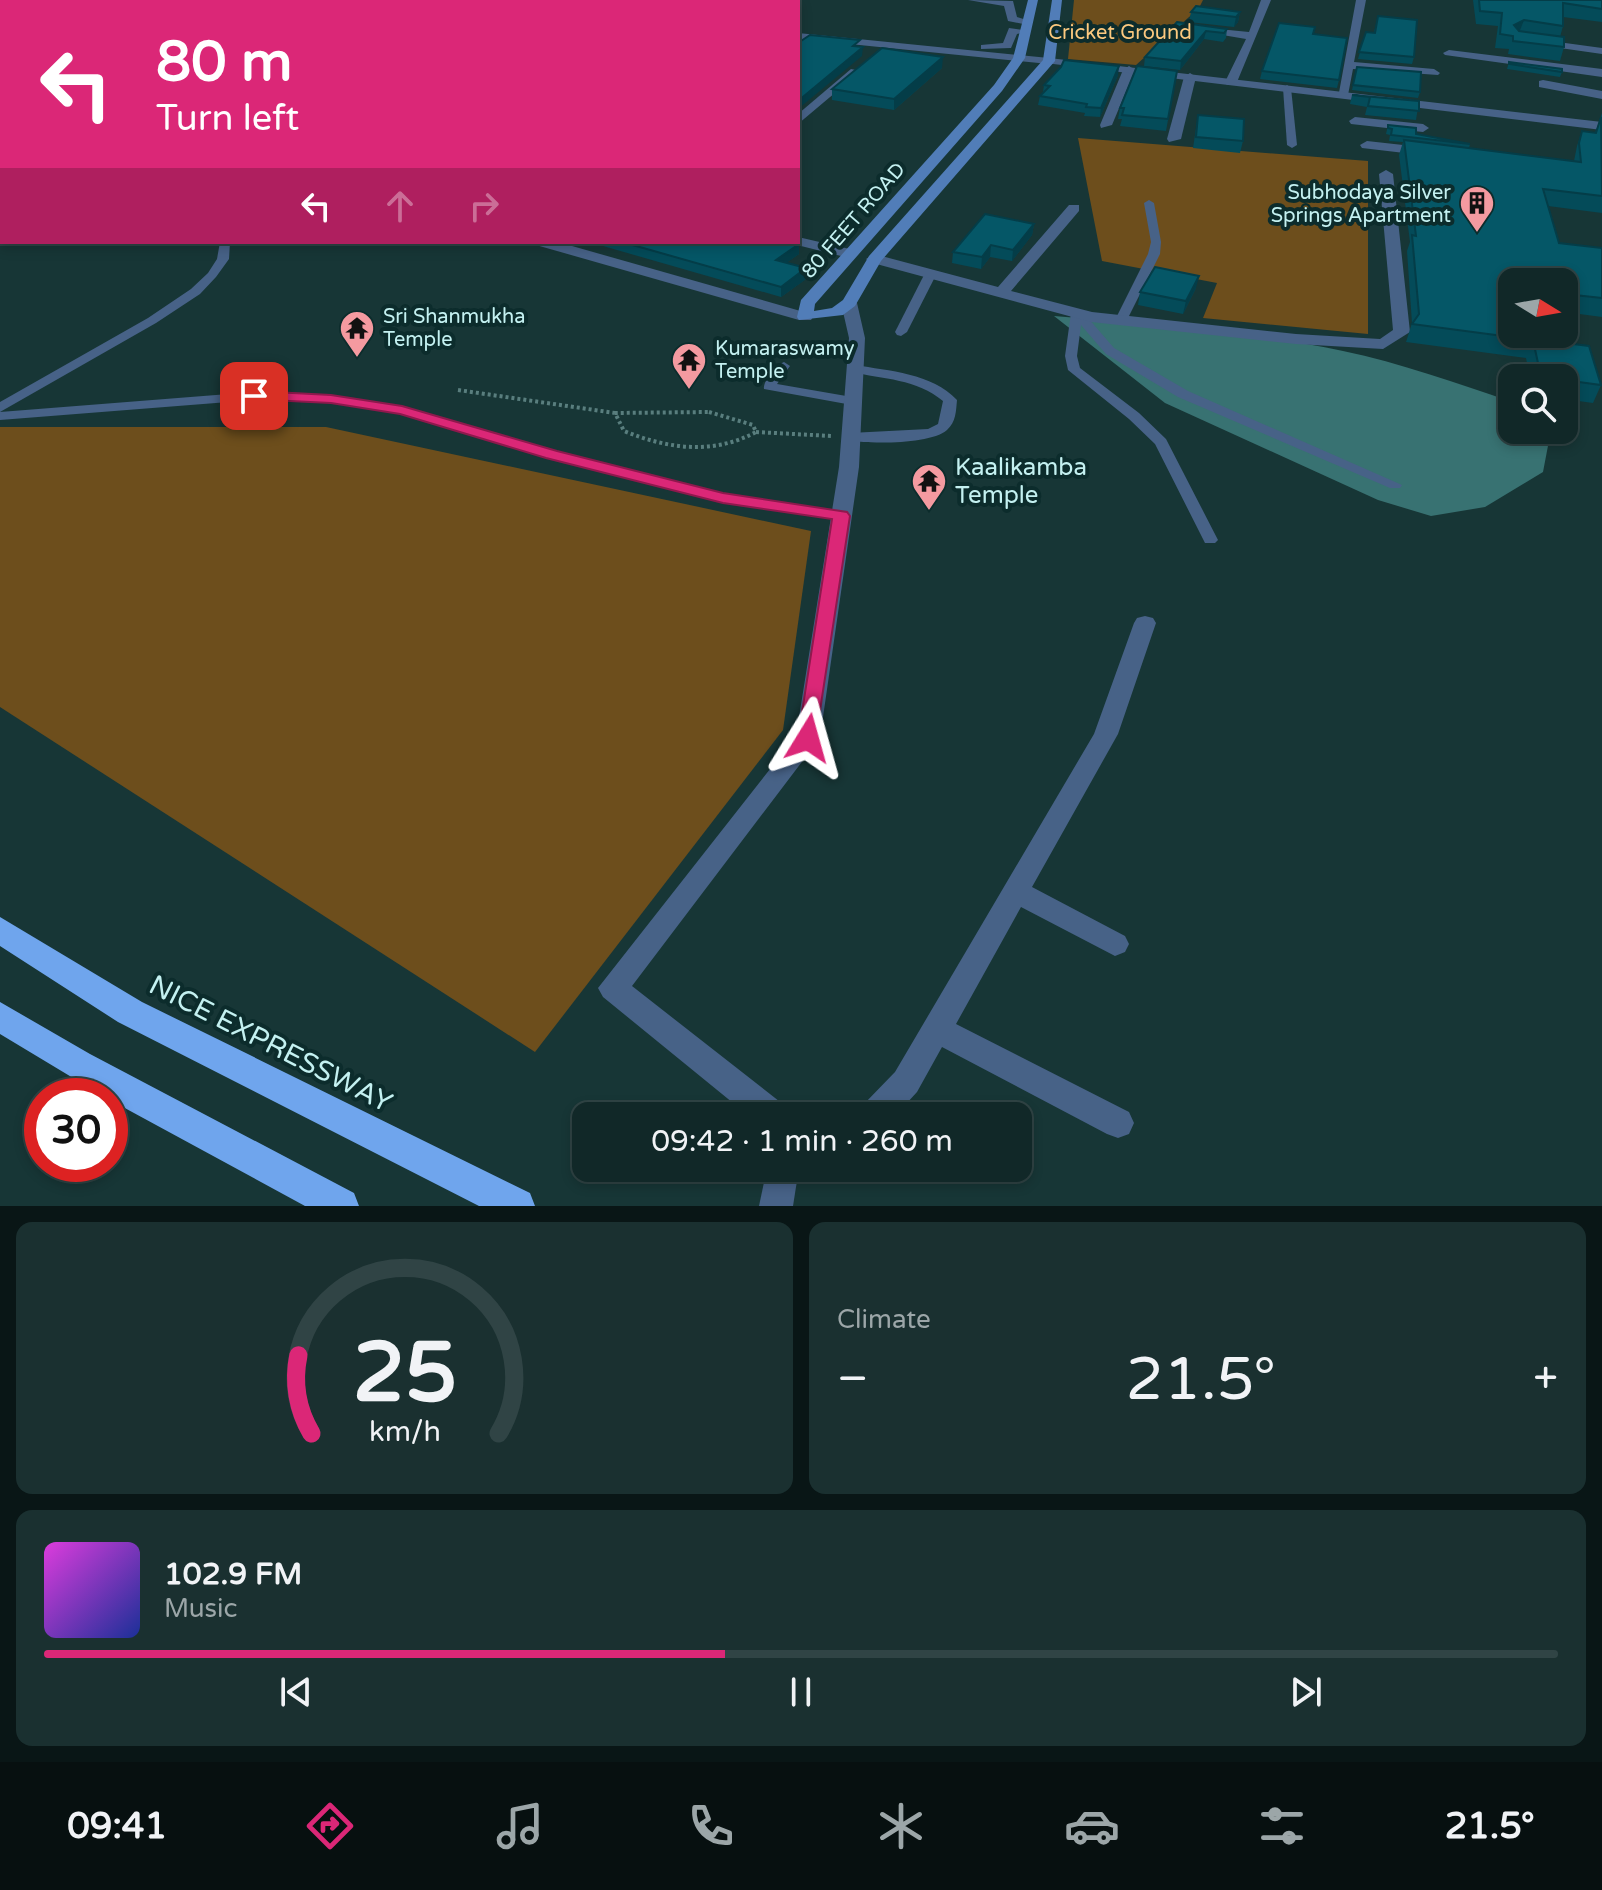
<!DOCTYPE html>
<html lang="en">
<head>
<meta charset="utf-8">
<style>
  body { margin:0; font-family:"Varela Round",sans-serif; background:#1a3030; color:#f1f3f6; height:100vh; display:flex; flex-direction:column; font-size:30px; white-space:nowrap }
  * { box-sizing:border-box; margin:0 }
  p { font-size:26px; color:#9ca6a8 }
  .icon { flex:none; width:44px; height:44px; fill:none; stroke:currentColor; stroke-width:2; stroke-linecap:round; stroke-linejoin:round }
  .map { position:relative; height:1206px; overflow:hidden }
  .drawer { display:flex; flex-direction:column; gap:16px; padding:16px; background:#091616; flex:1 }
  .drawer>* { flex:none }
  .banner { position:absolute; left:0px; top:0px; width:800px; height:244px; box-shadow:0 4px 12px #0003,0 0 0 2px #304445; background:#db2777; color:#fff; overflow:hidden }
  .needle { width:52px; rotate:101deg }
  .controls { position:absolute; left:1498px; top:268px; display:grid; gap:16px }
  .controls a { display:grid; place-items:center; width:80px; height:80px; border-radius:16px; background:#112828; box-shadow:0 4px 12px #0003,0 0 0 2px #304445; font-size:40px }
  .speed { position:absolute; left:24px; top:1078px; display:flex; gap:16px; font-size:40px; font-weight:700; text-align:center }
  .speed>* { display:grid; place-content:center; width:104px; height:104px; border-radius:50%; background:#112828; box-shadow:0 4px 12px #0003,0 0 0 2px #304445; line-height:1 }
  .speed .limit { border:12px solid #d22; background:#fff; color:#111 }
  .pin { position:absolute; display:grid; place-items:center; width:68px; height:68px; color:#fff; margin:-34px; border-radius:16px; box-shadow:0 4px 12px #0006 }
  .me { position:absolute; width:88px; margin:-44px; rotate:8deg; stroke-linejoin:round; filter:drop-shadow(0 0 6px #0008) }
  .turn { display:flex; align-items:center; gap:28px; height:168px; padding:0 24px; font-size:36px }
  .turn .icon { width:104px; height:104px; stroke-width:2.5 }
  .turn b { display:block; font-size:56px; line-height:68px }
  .lanes { display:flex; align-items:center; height:76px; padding:0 24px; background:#0003; justify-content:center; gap:40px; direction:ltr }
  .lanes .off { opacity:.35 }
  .big { font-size:60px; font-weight:600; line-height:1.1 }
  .drawer .tile { flex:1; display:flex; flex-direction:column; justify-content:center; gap:12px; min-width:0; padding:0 28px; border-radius:16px; background:#1a3030 }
  .drawer .dial { align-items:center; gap:0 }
  .dial svg { height:208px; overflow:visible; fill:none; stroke:#304445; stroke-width:7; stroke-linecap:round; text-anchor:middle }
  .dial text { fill:#f1f3f6; stroke:none }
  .song { display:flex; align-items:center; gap:24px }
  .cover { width:96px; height:96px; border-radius:12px; background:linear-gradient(135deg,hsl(300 70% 55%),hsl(230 70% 35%)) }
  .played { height:8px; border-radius:4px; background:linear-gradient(90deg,#db2777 45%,#304445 45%) }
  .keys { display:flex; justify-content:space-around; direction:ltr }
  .heat { display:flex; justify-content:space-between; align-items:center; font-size:44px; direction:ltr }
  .drawer .tiles { flex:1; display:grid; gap:16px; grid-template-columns:1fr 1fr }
  .tile:last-child { grid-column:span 2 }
  .trip { position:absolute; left:572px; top:1102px; width:460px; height:80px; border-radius:16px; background:#112828; box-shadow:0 4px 12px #0003,0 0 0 2px #304445; font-weight:600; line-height:80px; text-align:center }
  .tabs { display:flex; height:128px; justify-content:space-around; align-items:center; background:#071010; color:#9ca6a8 }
  .tabs .icon { width:56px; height:56px }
  .tabs .on { color:#db2777 }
  .tabs b { font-size:36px; color:#f1f3f6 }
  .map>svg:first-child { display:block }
</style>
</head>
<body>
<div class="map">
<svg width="1602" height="1206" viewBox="0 0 1602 1206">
  <rect width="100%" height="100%" fill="#173636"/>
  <g fill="#6d4e1c">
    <polygon points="1074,0 1203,0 1199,8 1136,65 1068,59"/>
    <polygon points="1078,138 1368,161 1368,334 1203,318 1217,283 1102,261"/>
    <polygon points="0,427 326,427 811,531 783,730 535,1052 0,707"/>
  </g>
  <path fill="#387272" d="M1054,316C1150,324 1248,331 1343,351C1400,363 1457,383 1512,402V430H1551L1543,472L1485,507L1431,516L1378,500L1165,403Z"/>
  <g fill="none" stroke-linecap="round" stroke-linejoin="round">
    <g stroke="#597e7e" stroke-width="4" stroke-dasharray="3 3" stroke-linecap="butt">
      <polyline points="458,390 615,413"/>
      <path d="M709,412L753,425L756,432C713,455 668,449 624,431L615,413Z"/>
      <polyline points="756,432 831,436"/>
    </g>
    <g fill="#476287" fill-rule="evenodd">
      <polygon points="1287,85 1291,88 1297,145 1292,148 1287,145 1283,88"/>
      <polygon points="1149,200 1154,203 1161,242 1160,254 1127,320 1121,324 1115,320 1148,254 1151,242 1144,203"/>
      <polygon points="220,242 230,242 229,259 216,277 200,294 156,323 0,412 0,402 148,318 191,289 208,273 217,259"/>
      <polygon points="930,272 936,275 907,332 901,336 897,335 895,332 924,275"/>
      <polygon points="1077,309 1081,310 1114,348 1188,391 1402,485 1400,488 1390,488 1178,397 1106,354 1081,325 1077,356 1080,368 1139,413 1166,439 1218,540 1215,543 1205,543 1155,444 1129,419 1068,370 1065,356 1071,313"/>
      <path d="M784,362L790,366L777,384L852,397L859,401L852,405L764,389C763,381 776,365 784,362Z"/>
      <path d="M855,365C889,371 932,373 957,400C956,411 956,422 947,430C930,445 867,444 845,440L843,437L845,434L850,433L928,429L938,424L943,401C917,379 883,379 851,372L849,369Z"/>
      <polygon points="254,392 331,395 402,406 557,452 723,494 841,512 848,516 841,520 723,502 547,458 400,414 331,403 254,400 0,420 0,412"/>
    </g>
    <g fill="#476287" fill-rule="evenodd">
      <polygon points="421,0 432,0 420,2"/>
      <polygon points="968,0 1013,1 1017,17 1033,22 1028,25 1008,21 1004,6"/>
      <polygon points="1261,0 1271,0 1237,82 1227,85 1225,82 1246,39 1193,30 1198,27 1249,32"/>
      <polygon points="1356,0 1366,0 1354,62 1434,69 1440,73 1438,75 1353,69 1348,95 1338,98"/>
      <polygon points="1009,28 1030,31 1017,34 1011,48 981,49 981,45 1003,43"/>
      <polygon points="798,33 1049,58 1055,61 1049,64 800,39"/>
      <polygon points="1536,39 1602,48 1602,54 1532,44 1530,42"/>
      <polygon points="1449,50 1602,69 1602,77 1445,55 1443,53"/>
      <polygon points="1129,66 1135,70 1112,125 1101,128 1100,125 1123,70"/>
      <polygon points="851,69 861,71 798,124 798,114"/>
      <polygon points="1190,73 1196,77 1181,139 1169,142 1167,139 1184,77"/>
      <polygon points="2,78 2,86 0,87 0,79"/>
      <polygon points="1543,80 1602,91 1602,99 1539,87 1539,81"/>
      <polygon points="1355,117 1423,124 1429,128 1423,132 1351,124 1349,121"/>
      <polygon points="1367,141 1430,148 1437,152 1430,156 1362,148 1360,145"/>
      <polygon points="1386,170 1393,174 1410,332 1383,349 1296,344 1091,322 869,262 866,259 874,254 998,287 1069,205 1079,205 1079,211 1011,291 1092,312 1296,334 1380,339 1393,330 1379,174"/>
      <polygon points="798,237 854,250 857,253 849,258 793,244 791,242 798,242"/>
      <polygon points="849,298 857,303 865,338 859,467 820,738 632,986 784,1105 789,1116 749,1116 603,997 598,988 796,736 839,467 849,338 841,303"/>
      <polygon points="1145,616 1153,618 1156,623 1118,734 1032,887 1125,936 1129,944 1125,952 1115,956 1021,907 956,1024 1129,1112 1134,1123 1129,1134 1118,1138 1107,1134 942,1047 917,1092 895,1116 858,1116 863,1105 895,1072 1094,734 1134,623 1137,618"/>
      <polygon points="767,1168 799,1168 793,1206 759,1206"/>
    </g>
    <g fill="#476287" fill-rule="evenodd">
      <polygon points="1049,58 1602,122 1602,130 1045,63 1043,61"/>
      <rect x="0" y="106" width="2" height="8"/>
      <polygon points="533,242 558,242 811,314 813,317 811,320 799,320 536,245"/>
    </g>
    <polygon fill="#517db8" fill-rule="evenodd" points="1028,0 1038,0 1025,58 1002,91 815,304 814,311 832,308 843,300 869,256 1043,60 1052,0 1062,0 1055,61 881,261 855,306 843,315 799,320 797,317 801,300 994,85 1013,58"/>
    <g fill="#6fa5ed" fill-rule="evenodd">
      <polygon points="0,917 142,1002 530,1193 535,1206 479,1206 118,1022 0,946"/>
      <polygon points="0,1002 90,1054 354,1193 359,1206 305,1206 110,1100 110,1096 103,1096 0,1034"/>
    </g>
  </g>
  <g fill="#044b59">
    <polygon points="0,0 54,1 385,0 382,2 2,2 2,74 0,74"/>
    <polygon points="1473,0 1602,0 1602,22 1563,17 1563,26 1560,37 1564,47 1560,61 1508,54 1509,49 1495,48 1498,26 1476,24"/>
    <polygon points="1191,12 1240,12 1238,22 1234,27 1189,22"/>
    <polygon points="1378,16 1414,57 1412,64 1358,59 1366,32 1374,32"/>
    <polygon points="1177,22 1227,29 1226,38 1223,42 1204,39 1180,70 1144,66 1145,57"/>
    <polygon points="1313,34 1339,80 1337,88 1260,79 1262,71"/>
    <polygon points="1509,62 1562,72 1560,77 1507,69"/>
    <polygon points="1357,67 1420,92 1418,98 1352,90"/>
    <polygon points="942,68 894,110 832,100 832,89"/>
    <polygon points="1177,71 1166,131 1120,126 1122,119 1118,119 1120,108"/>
    <polygon points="1118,75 1100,117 1084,116 1085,113 1038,105 1040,96 1043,92 1044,85"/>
    <polygon points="1352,95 1419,101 1416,120 1365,115 1367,107 1350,104"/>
    <polygon points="1602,113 1602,213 1548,206 1559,243 1602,248 1602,317 1572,313 1570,320 1564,319 1564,282 1512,282 1550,341 1601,385 1593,403 1564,399 1564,378 1530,378 1526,358 1406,342 1412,323 1407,251 1410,242 1399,155 1403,142 1389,141 1390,135 1386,134 1388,125 1416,134 1470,144 1469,148 1574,161 1577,146 1582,131 1595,133"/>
    <polygon points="1198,115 1243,141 1240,153 1193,148"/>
    <polygon points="1034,224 1032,235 1012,261 990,257 981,269 952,263 953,252"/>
    <polygon points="589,242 793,242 799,254 786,263 806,268 806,279 781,297"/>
    <polygon points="1196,288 1183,314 1138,305 1140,292"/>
  </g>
  <g fill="#043d48">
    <polygon points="371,0 385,0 382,2 368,2"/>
    <polygon points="1240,12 1238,22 1234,27 1236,17"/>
    <polygon points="1524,20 1519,33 1514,25"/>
    <polygon points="1206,31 1204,39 1180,70 1181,61"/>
    <polygon points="863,47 862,56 798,109 798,101"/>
    <polygon points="943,57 942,68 894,110 894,99"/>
    <polygon points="1119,66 1118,75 1100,117 1101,108"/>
    <polygon points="2,194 2,209 0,211 0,196"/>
    <polygon points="1034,224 1032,235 1012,261 1013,250"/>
    <polygon points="799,244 799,254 776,270 776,260"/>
    <polygon points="991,245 990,257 981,269 982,257"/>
    <polygon points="806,268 806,279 781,297 781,287"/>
    <polygon points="1199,276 1196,288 1183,314 1186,301"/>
  </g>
  <g fill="#055767" stroke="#043d48" stroke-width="2">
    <polygon points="0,0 54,1 57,0 371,0 368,2 2,2 2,38 0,38"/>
    <polygon points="445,0 535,0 575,2 443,2"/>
    <polygon points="1479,0 1602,0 1602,9 1563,3 1563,26 1524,20 1514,25 1519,31 1564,37 1564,47 1513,41 1513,36 1500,34 1502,13 1480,11"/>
    <polygon points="1196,6 1240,12 1236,17 1191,12"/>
    <polygon points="1378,16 1417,20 1414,57 1359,52 1366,32 1375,33"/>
    <polygon points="1177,22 1227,29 1224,33 1206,31 1181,61 1145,57"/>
    <polygon points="1279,23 1315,27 1313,34 1347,38 1339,80 1262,71"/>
    <polygon points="810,35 860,40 853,46 863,47 798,101 798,43"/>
    <polygon points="2,44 2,66 0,66 0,45"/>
    <polygon points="882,48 943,57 894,99 832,89"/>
    <polygon points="1064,60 1119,66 1101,108 1086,107 1087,104 1040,96 1050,86 1044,85 1061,67"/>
    <polygon points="1509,62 1562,69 1562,72 1509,64"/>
    <polygon points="1137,66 1177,71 1168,119 1122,115 1124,108 1120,108"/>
    <polygon points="1357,67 1421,72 1420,92 1353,85"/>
    <polygon points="1352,95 1419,101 1419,111 1368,106 1370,97"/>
    <polygon points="1198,115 1244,119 1243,141 1196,137"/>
    <polygon points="1601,117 1602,196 1543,189 1559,243 1602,248 1602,298 1574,295 1577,303 1564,301 1564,282 1512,282 1512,334 1550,334 1550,341 1589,346 1601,385 1564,380 1564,378 1541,377 1533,340 1412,324 1419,314 1412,235 1416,236 1404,140 1581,162 1579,143 1582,131 1596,133"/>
    <polygon points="1388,125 1416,128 1416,134 1470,144 1391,135 1392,129 1388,128"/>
    <polygon points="0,165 2,165 2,194 0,196"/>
    <polygon points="985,214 1034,224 1013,250 991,245 982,257 953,252"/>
    <polygon points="622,242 793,242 799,244 776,260 806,268 781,287"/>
    <polygon points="1155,267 1199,276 1186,301 1140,292"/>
  </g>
  <polygon fill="#db2777" stroke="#8e194d" stroke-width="2" points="254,391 331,395 402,406 557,451 723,493 847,512 850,516 815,743 801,743 798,738 832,519 723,503 546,458 400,414 331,403 248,399 246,396"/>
  <defs>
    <g id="building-pin" transform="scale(1.8)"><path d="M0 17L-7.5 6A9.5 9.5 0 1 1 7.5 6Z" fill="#f49aa0" stroke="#0c2c2c"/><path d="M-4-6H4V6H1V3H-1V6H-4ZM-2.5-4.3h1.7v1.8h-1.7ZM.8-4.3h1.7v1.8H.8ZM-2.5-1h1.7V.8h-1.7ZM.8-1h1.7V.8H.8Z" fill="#111"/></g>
    <g id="temple-pin" transform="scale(1.8)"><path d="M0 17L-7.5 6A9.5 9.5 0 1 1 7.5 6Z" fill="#f49aa0" stroke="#0c2c2c"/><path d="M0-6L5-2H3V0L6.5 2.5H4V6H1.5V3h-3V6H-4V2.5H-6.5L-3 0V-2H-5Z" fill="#111"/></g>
  </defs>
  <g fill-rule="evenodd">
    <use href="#building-pin" x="1477" y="203"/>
    <use href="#temple-pin" x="357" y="328"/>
    <use href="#temple-pin" x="689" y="360"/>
    <use href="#temple-pin" x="929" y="481"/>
  </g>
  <g text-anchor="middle" stroke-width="8" stroke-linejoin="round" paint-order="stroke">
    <g font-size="20" fill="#fcc97f" stroke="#0c2c2c">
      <text x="1120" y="39">Cricket Ground</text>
    </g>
    <g font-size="20" fill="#c4f1f1" stroke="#0c2c2c" text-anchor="start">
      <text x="1451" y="199" text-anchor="end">Subhodaya Silver<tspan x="1451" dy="23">Springs Apartment</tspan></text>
      <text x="383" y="323">Sri Shanmukha<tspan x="383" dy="23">Temple</tspan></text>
      <text x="715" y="355">Kumaraswamy<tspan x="715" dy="23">Temple</tspan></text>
    </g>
    <g font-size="20" fill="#c4f1f1" stroke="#0c2c2c">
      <text transform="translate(853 220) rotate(-49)" y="7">80 FEET ROAD</text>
    </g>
    <g font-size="24" fill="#c4f1f1" stroke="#0c2c2c" text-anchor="start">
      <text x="955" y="475">Kaalikamba<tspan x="955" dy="28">Temple</tspan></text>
    </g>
    <g font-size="28" fill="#c4f1f1" stroke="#0c2c2c">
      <text transform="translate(271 1043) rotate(27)" y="10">NICE EXPRESSWAY</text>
    </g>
  </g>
</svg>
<div class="controls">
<a><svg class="needle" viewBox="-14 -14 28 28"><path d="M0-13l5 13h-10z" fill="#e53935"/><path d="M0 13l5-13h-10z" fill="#9ca6a8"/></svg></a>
<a><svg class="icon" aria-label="search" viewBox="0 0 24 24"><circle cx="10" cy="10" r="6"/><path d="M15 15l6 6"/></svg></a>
</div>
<div class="speed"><div class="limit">30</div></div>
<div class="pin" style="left:254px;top:396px;background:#d93025"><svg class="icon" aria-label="arrive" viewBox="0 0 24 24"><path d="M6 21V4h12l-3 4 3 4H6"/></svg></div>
<svg class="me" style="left:808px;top:738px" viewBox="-20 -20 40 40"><path d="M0-17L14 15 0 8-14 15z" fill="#db2777" stroke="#fff" stroke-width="4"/></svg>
<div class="trip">09:42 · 1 min · 260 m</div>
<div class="banner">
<div class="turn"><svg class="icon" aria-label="left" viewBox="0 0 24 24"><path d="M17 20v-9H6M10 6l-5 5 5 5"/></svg><div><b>80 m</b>Turn left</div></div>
<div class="lanes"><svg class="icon" aria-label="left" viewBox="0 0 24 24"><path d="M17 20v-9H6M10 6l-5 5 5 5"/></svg><svg class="icon off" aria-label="ahead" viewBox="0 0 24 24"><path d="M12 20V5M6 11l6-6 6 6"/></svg><svg class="icon off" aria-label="right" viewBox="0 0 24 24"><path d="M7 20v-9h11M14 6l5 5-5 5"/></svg></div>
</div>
</div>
<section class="drawer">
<div class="tiles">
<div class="tile dial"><svg viewBox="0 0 100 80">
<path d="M14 69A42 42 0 1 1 86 69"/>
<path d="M14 69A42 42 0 0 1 9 39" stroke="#db2777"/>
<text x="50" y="56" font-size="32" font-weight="700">25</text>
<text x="50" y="72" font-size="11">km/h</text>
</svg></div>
<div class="tile"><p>Climate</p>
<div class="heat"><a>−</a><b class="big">21.5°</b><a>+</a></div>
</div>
<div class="tile">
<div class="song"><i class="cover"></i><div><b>102.9 FM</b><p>Music</p></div></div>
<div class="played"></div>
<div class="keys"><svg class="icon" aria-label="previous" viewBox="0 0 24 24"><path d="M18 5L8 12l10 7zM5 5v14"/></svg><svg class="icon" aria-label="pause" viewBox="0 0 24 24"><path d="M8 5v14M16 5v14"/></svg><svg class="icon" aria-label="next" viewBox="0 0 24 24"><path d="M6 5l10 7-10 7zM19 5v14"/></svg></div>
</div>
</div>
</section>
<nav class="tabs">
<b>09:41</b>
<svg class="icon on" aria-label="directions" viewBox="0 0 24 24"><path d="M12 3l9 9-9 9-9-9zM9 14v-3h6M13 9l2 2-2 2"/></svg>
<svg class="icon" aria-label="music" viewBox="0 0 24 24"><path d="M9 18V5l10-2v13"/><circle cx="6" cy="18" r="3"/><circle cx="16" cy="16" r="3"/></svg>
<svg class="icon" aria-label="phone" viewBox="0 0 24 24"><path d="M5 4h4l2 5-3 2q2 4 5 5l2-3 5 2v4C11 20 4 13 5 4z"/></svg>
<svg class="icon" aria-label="climate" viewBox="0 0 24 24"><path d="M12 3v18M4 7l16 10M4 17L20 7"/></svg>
<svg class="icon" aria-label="car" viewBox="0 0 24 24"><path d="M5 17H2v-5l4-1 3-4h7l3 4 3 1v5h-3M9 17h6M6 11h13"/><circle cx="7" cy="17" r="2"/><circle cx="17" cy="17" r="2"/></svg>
<svg class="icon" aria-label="filters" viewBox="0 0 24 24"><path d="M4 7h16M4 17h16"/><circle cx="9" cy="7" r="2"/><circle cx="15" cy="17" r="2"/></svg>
<b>21.5°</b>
</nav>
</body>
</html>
